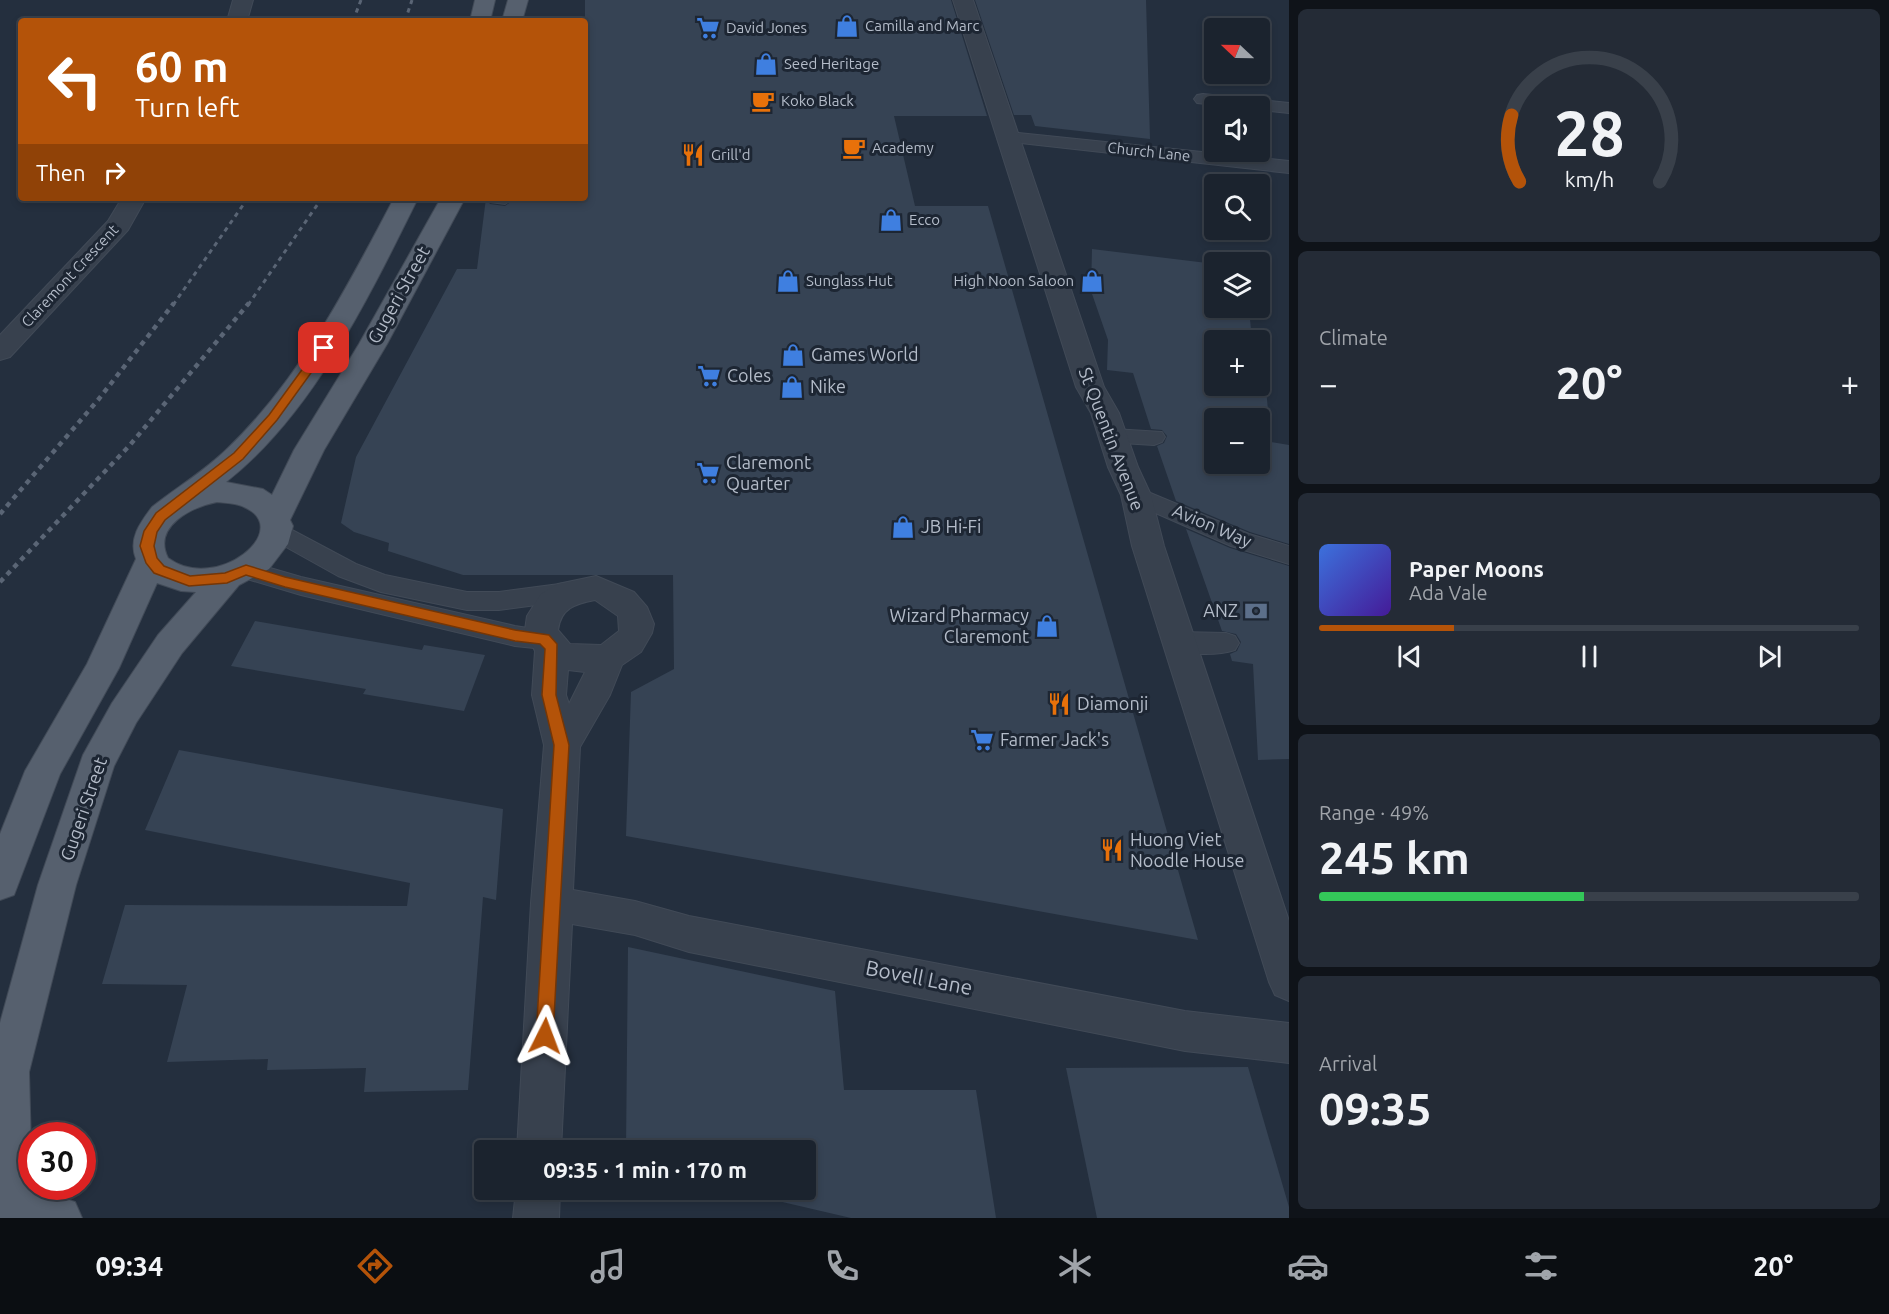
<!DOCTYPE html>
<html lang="en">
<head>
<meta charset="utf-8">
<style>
  body { margin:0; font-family:Ubuntu,sans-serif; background:#242b36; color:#f1f3f6; height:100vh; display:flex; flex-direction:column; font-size:22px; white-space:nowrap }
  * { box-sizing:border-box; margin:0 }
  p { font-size:20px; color:#a0a4aa }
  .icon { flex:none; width:33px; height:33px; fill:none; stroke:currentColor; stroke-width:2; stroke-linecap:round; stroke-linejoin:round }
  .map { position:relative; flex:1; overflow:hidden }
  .side { display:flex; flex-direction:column; gap:9px; padding:9px; background:#0f1319; width:600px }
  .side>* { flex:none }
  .banner { position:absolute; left:18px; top:18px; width:570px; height:183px; border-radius:6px; box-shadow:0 3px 9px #0003,0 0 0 2px #39404a; background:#b45309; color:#fff; overflow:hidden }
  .needle { width:39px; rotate:292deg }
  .tools { position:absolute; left:1204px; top:18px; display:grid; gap:12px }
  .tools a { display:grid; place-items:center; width:66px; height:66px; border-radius:6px; background:#1b232e; box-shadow:0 3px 9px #0003,0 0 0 2px #39404a; font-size:30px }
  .speed { position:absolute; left:18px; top:1122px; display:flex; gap:12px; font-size:30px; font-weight:700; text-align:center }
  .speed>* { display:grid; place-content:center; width:78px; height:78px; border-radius:50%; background:#1b232e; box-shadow:0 3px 9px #0003,0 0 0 2px #39404a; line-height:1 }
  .speed .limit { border:9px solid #d22; background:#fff; color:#111 }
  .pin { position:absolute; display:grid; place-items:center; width:51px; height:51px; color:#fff; margin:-26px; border-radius:12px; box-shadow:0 3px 9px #0006 }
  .me { position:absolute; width:66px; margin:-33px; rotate:3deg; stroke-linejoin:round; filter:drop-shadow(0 0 4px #0008) }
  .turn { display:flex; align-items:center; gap:21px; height:126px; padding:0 18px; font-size:27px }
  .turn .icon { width:78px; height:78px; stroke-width:2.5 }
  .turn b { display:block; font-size:42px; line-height:51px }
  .then { display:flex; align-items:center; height:57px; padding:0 18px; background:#0003; gap:12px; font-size:22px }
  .big { font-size:45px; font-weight:700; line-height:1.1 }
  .side .widget { flex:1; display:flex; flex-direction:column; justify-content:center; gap:9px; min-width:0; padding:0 21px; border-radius:9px; background:#242b36 }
  .side .dial { align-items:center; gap:0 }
  .dial svg { height:156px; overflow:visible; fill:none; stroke:#39404a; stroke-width:7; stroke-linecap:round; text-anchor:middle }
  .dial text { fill:#f1f3f6; stroke:none }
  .song { display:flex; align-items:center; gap:18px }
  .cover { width:72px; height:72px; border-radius:9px; background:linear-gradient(135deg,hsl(220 70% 55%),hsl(260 70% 35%)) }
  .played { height:6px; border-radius:3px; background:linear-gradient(90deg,#b45309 25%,#39404a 25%) }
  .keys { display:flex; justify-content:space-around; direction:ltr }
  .heat { display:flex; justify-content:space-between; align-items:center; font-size:33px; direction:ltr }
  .charge { height:9px; border-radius:4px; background:linear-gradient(90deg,#34c759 49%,#39404a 0) }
  .trip { position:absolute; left:474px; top:1140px; width:342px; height:60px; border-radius:6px; background:#1b232e; box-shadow:0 3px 9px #0003,0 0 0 2px #39404a; font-weight:700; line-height:60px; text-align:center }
  .dock { display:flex; height:96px; justify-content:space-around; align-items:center; background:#0b0e12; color:#a0a4aa }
  .dock .icon { width:42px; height:42px }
  .dock .selected { color:#b45309 }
  .dock b { font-size:27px; color:#f1f3f6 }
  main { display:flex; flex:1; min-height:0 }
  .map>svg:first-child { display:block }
</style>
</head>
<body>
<main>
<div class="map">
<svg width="1289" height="1218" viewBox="0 0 1289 1218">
  <rect width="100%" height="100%" fill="#242f3e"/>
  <g fill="#364354" fill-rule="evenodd">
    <polygon points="585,0 951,0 987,116 894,116 915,206 988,206 1198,940 626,836 631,692 674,669 673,575 463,575 388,551 389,543 354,532 341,523 356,457 457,269 477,269 486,198 490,204 505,206 516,198 585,198"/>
    <polygon points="975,0 1146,0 1150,139 1035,126 1031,115 1014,115"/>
    <path d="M1092,249L1207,263L1209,314L1250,319L1252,340H1215V386H1260V357H1263L1271,442L1289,445V544L1250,532L1176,501L1157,446L1164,443L1167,436L1162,430L1151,429L1133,373L1107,370L1108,340L1091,291ZM1215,418H1260V464H1215Z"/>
    <polygon points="1186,529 1230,548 1289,566 1289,759 1258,760 1253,664 1232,661 1230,654 1237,651 1241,642 1236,634 1222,631"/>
    <polygon points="255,621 422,650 424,645 485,655 464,711 363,694 366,689 231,666"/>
    <polygon points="179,750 503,809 496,900 483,897 468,1090 364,1092 366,1068 267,1070 268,1059 167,1062 187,985 102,984 125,905 407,906 410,883 145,830"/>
    <polygon points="628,947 835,991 844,1090 976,1090 996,1218 851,1218 731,1190 806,1190 806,1150 626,1150"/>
    <polygon points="1248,1067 1289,1207 1289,1218 1097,1218 1066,1068"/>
  </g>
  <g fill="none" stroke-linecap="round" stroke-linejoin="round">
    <g stroke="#414a57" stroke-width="2">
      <g id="lane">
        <polygon points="1203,94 1289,103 1289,113 1260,110 1260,106 1225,106 1197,103 1194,99 1197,95"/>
        <polygon points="1008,132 1289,161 1289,173 1002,141 999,137"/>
        <polygon points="488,198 514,198 505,204 490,202"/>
        <polygon points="1113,429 1162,432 1165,437 1162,442 1154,445 1105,442 1102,437 1105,432"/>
        <polygon points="1136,487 1249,534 1289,546 1289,564 1231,546 1128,501 1124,495 1128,489"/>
        <polygon points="277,522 356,564 385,575 467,592 499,592 567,583 576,585 580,592 576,599 567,601 499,610 467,610 381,592 338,576 268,537 265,531 268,525"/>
        <polygon points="246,561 301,577 515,626 553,632 557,639 553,646 544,649 515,646 301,595 237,576 234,570 237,564"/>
        <path d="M1179,632L1226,633L1235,636L1239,643L1235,650C1217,656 1188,655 1170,649L1166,642L1170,635Z"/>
      </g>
    </g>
    <g stroke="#414a57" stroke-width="2">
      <g id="street">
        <polygon points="233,0 253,0 247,21 227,21"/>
        <polygon points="953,0 973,0 1104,387 1119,413 1138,467 1151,495 1164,546 1289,921 1289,1001 1275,995 1269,982 1132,546 1121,495 1108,467 1091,413 1076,387"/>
        <polygon points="122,198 146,198 128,230 10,357 0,360 0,335 108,221"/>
        <path d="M596,576L634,592L647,607L654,624L652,633L641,652L622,665L610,695L580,747L573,890L635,901L689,916L1185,1011L1289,1023V1063L1185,1051L689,952L635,935L572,924L561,1150H517L531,903L544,745L532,695L535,651L525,630L527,616L541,594L558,584ZM595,600L618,616L619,631L601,645L570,644L558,630C561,608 575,604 595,600ZM568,670L585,672L569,704L566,695Z"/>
        <polygon points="516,1190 560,1190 559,1218 513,1218"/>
      </g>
    </g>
    <g stroke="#414a57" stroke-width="2">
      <g id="primary">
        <polygon points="475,0 495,0 490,21 470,21"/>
        <polygon points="508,0 528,0 522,21 502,21"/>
        <path d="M394,198H418C370,295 313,414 226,482L263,489L272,495L294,450L359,344L441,198H465L387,344L324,450L290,520L293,526L288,544L269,569L239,585L182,653L136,723L114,766L76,885L29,1072L32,1186H41V1191L75,1202L82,1218H0V1023L38,885L83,755L112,703L158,635L196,592L181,591L157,583L119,668L60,774L14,895L0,900V834L25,771L87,664L136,559C128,539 140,523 152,507C177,487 205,471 228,448C300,379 348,286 394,198ZM217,502C225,503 237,503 244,507C295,529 217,594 168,558C152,526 192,507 217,502Z"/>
      </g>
    </g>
    <use href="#lane" fill="#38414e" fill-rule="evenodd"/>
    <use href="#street" fill="#38414e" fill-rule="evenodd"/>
    <use href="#primary" fill="#56606e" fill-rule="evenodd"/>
    <g stroke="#5a6575" stroke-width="3" stroke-dasharray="4.5 4.5" stroke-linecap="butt">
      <polyline points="353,21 361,0"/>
      <polyline points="405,21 412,0"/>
      <polyline points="173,305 248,198"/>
      <polyline points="248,305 322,198"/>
    </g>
    <g stroke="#5a6575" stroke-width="4.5" stroke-dasharray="5 5" stroke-linecap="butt">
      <polyline points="0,514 98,400 174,303"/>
      <polyline points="0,582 130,445 249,303"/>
    </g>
  </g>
  <polygon fill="#b45309" stroke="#753606" stroke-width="1.5" points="320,345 329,348 277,420 243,459 165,520 157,532 154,546 157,558 164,566 190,576 225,573 246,565 285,577 515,630 549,635 557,644 556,695 569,745 553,1036 551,1042 545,1044 539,1042 536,1036 554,745 542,695 545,649 540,644 515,641 285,587 246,575 227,583 189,586 154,573 146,563 140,546 144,531 156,513 234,453 269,415"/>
  <defs>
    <g id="shop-bare" transform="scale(1.8)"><path d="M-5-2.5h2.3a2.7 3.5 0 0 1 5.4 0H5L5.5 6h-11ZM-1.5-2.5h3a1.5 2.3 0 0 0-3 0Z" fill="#3f7fe0" stroke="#1d2633" stroke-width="2.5" paint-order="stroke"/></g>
    <g id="supermarket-bare" transform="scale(1.8)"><path d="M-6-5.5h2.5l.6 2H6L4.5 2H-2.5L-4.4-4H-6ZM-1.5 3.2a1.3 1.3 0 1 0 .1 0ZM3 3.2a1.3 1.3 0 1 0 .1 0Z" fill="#3f7fe0" stroke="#1d2633" stroke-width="2.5" paint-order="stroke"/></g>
    <g id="cafe-bare" transform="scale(1.8)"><path d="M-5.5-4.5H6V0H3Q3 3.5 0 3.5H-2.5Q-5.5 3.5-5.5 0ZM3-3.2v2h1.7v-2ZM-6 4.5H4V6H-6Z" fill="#e8710a" stroke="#1d2633" stroke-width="2.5" paint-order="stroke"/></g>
    <g id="restaurant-bare" transform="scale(1.8)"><path d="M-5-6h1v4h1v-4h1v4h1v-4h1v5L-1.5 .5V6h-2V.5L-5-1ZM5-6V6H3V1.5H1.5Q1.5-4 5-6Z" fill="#e8710a" stroke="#1d2633" stroke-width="2.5" paint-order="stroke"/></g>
    <g id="bank-bare" transform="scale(1.8)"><path d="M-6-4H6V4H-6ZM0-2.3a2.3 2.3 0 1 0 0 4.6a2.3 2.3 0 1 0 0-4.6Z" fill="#5c6f8a" stroke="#1d2633" stroke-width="2.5" paint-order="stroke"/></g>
  </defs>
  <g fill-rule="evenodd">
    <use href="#shop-bare" x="847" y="26"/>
    <use href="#supermarket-bare" x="708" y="28"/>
    <use href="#shop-bare" x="766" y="64"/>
    <use href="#cafe-bare" x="763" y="101"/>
    <use href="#cafe-bare" x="854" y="148"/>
    <use href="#restaurant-bare" x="693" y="155"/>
    <use href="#shop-bare" x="891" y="220"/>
    <use href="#shop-bare" x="788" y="281"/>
    <use href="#shop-bare" x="1092" y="281"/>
    <use href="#shop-bare" x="793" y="355"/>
    <use href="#supermarket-bare" x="709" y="376"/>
    <use href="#shop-bare" x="792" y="387"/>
    <use href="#supermarket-bare" x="708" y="473"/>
    <use href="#shop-bare" x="903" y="527"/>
    <use href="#bank-bare" x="1256" y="611"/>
    <use href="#shop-bare" x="1047" y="626"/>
    <use href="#restaurant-bare" x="1059" y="704"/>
    <use href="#supermarket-bare" x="982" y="740"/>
    <use href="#restaurant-bare" x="1112" y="850"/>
  </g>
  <g text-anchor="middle" stroke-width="6" stroke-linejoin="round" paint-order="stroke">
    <g font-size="15" fill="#b4bcc9" stroke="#1d2633" text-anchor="start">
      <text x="865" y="31">Camilla and Marc</text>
      <text x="726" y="33">David Jones</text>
      <text x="784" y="69">Seed Heritage</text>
      <text x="781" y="106">Koko Black</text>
      <text x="872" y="153">Academy</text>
      <text x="711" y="160">Grill'd</text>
      <text x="909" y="225">Ecco</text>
      <text x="806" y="286">Sunglass Hut</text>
      <text x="1074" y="286" text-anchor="end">High Noon Saloon</text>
    </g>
    <g font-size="15" fill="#b4bcc9" stroke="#1d2633">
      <text transform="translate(1149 152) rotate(6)" y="5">Church Lane</text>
      <text transform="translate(70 276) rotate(-47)" y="5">Claremont Crescent</text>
    </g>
    <g font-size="18" fill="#b4bcc9" stroke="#1d2633">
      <text transform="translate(399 295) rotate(-61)" y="6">Gugeri Street</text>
      <text transform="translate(1111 439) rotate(69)" y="6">St Quentin Avenue</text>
      <text transform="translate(1212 526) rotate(23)" y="6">Avion Way</text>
      <text transform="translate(84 809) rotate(-71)" y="6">Gugeri Street</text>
    </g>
    <g font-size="18" fill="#b4bcc9" stroke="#1d2633" text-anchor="start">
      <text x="811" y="361">Games World</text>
      <text x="727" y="382">Coles</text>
      <text x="810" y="393">Nike</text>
      <text x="726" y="469">Claremont<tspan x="726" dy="21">Quarter</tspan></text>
      <text x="921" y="533">JB Hi-Fi</text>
      <text x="1238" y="617" text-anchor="end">ANZ</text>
      <text x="1029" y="622" text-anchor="end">Wizard Pharmacy<tspan x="1029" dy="21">Claremont</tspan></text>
      <text x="1077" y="710">Diamonji</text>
      <text x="1000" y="746">Farmer Jack's</text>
      <text x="1130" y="846">Huong Viet<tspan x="1130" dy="21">Noodle House</tspan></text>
    </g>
    <g font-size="21" fill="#b4bcc9" stroke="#1d2633">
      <text transform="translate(919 978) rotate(11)" y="7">Bovell Lane</text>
    </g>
  </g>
</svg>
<div class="tools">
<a><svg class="needle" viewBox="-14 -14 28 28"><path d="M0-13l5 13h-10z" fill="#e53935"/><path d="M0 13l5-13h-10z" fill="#a0a4aa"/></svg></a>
<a><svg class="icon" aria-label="sound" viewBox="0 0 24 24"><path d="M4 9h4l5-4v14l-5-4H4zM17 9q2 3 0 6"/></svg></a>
<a><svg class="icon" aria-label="search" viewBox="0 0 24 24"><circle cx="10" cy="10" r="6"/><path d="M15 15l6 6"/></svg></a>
<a><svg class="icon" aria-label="layers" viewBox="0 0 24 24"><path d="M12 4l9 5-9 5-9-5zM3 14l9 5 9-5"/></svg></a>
<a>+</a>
<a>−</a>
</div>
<div class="speed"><div class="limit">30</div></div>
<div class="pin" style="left:324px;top:348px;background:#d93025"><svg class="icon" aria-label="arrive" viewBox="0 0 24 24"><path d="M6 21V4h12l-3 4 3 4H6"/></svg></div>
<svg class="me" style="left:545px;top:1036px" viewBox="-20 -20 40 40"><path d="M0-17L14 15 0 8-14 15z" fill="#b45309" stroke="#fff" stroke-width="4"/></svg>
<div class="trip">09:35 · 1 min · 170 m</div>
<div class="banner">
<div class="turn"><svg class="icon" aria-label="left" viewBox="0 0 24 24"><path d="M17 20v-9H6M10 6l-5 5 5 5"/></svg><div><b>60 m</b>Turn left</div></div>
<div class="then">Then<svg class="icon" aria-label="right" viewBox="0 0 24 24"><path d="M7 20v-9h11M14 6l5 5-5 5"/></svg></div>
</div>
</div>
<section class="side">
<div class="widget dial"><svg viewBox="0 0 100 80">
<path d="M14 69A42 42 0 1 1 86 69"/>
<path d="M14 69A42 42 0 0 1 10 35" stroke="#b45309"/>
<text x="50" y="56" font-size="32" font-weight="700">28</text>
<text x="50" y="72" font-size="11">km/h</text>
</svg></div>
<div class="widget"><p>Climate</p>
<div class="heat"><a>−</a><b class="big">20°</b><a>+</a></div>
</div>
<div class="widget">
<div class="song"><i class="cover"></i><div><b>Paper Moons</b><p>Ada Vale</p></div></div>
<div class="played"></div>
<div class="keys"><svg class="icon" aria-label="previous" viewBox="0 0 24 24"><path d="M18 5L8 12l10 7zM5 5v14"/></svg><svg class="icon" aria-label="pause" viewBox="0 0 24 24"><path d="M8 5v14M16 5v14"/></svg><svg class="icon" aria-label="next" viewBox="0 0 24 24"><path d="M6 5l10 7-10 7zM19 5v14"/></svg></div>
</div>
<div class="widget"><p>Range · 49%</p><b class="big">245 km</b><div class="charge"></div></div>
<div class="widget"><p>Arrival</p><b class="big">09:35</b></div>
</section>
</main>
<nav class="dock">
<b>09:34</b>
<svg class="icon selected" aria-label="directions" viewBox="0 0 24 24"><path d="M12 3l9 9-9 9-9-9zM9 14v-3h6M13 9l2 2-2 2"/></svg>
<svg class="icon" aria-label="music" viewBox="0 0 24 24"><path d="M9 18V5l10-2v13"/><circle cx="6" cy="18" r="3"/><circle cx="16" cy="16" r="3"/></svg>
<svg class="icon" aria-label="phone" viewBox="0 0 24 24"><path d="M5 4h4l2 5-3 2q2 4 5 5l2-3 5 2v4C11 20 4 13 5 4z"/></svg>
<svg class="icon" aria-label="climate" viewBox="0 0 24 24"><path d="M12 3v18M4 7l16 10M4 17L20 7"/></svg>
<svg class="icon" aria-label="car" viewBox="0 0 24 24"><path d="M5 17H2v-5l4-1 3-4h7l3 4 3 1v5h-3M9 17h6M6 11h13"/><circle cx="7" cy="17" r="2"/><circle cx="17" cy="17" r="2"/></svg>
<svg class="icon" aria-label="filters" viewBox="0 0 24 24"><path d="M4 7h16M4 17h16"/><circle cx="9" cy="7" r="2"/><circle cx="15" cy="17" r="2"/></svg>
<b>20°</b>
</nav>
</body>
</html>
